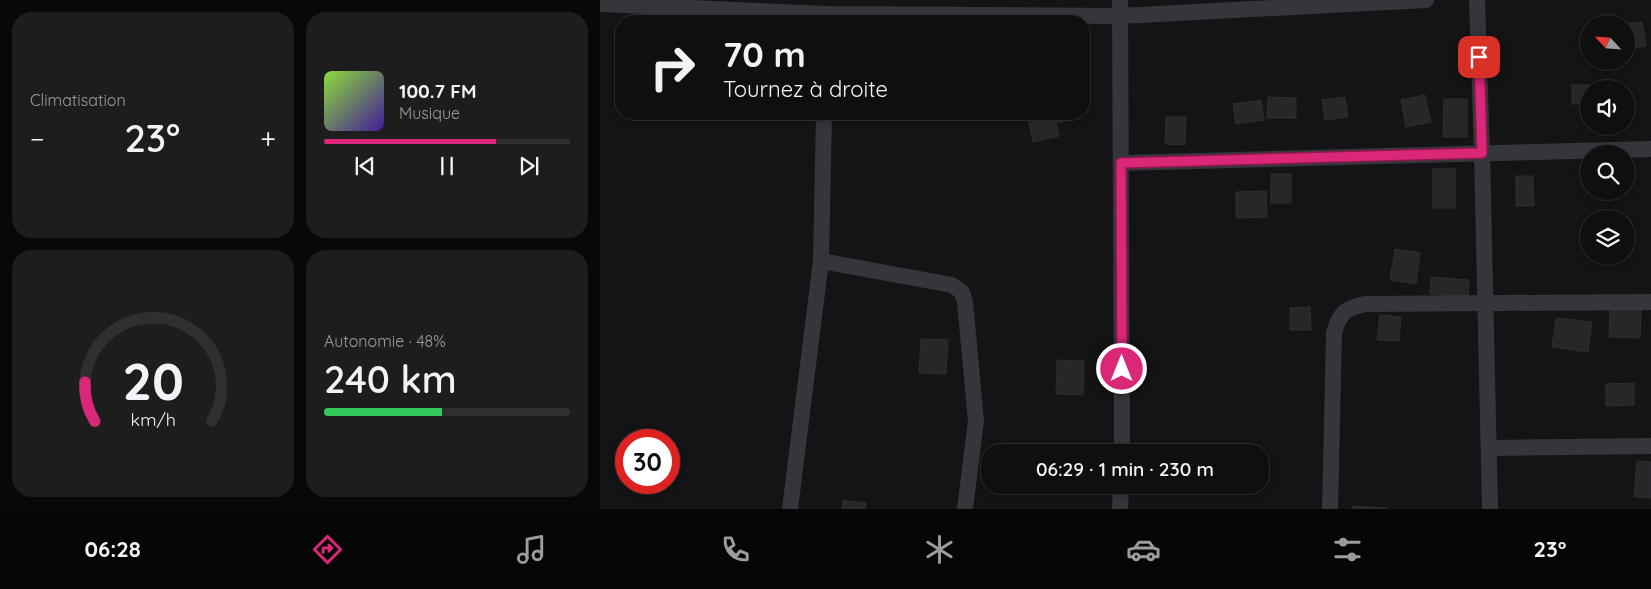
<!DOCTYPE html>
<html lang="fr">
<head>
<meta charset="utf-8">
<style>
  body { margin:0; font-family:Quicksand,sans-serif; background:#1d1d1e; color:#f1f3f6; height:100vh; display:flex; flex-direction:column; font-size:19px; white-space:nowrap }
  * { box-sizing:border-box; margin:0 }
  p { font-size:16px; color:#9b9c9f }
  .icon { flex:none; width:28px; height:28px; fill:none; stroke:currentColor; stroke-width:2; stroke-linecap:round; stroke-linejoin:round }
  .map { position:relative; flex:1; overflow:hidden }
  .panel { display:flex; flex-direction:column; gap:12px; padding:12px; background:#080809; width:600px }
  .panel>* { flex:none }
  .top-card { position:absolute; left:15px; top:15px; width:475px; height:105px; border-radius:20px; box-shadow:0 2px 8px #0003,0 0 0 1px #2f2f30; background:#0f0f10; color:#f1f3f6; overflow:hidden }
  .needle { width:32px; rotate:296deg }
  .buttons { position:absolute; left:980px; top:15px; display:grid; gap:10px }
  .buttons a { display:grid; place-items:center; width:55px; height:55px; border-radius:50%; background:#0f0f10; box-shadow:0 2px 8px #0003,0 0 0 1px #2f2f30; font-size:25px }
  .speed { position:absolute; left:15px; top:429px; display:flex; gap:10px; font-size:25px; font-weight:700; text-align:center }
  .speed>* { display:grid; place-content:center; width:65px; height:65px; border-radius:50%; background:#0f0f10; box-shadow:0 2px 8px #0003,0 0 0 1px #2f2f30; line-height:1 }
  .speed .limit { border:8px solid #d22; background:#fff; color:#111 }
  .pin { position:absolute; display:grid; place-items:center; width:42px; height:42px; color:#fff; margin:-21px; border-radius:10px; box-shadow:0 2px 8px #0006 }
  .me { position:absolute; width:55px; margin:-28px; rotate:0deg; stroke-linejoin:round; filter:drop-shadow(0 0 4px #0008) }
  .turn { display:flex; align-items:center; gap:18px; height:105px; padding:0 25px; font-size:22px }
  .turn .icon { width:65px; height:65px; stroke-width:2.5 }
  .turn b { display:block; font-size:35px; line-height:42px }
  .big { font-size:38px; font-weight:600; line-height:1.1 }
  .panel .card { flex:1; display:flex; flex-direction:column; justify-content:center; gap:8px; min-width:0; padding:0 18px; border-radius:20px; background:#1d1d1e }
  .panel .dial { align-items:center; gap:0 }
  .dial svg { height:130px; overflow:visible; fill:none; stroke:#2f2f30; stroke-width:7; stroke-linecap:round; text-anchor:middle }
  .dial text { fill:#f1f3f6; stroke:none }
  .song { display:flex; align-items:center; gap:15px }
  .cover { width:60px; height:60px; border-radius:8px; background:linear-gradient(135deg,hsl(90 70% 55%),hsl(260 70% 35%)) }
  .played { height:5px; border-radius:2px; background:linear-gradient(90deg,#db2777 70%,#2f2f30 70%) }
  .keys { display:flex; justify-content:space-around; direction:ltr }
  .heat { display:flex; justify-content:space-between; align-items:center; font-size:28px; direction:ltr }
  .charge { height:8px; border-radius:4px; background:linear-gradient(90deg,#34c759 48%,#2f2f30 0) }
  .panel .tiles { flex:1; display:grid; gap:12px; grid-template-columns:repeat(2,1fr) }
  .trip { position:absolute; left:381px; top:444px; width:288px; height:50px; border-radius:20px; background:#0f0f10; box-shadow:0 2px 8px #0003,0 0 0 1px #2f2f30; font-weight:600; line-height:50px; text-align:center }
  .tabs { display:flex; height:80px; justify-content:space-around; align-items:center; background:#060606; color:#9b9c9f }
  .tabs .icon { width:35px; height:35px }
  .tabs .current { color:#db2777 }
  .tabs b { font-size:22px; color:#f1f3f6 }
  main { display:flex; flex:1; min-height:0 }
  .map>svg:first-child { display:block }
</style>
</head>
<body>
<main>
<section class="panel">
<div class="tiles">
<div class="card"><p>Climatisation</p>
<div class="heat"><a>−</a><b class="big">23°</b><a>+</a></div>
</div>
<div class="card">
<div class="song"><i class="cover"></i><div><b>100.7 FM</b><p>Musique</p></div></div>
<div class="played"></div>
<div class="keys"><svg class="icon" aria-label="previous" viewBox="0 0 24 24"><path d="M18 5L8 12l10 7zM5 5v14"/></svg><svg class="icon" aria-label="pause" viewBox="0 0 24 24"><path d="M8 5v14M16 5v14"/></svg><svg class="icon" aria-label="next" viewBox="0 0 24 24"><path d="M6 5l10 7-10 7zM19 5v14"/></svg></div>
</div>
<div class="card dial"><svg viewBox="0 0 100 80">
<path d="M14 69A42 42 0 1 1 86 69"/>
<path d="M14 69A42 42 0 0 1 8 45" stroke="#db2777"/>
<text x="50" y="56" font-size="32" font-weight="700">20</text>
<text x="50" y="72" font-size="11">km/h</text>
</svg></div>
<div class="card"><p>Autonomie · 48%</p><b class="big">240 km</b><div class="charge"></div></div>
</div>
</section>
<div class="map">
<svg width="1051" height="509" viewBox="0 0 1051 509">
  <rect width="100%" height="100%" fill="#141416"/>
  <g fill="#27272a" stroke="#2e2e32">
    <polygon points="1042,22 1046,46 1026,50 1026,24"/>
    <polygon points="972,85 999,85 999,89 989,89 989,104 972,104"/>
    <polygon points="825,95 831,122 806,127 801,100"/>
    <polygon points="668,97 696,98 696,118 667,118"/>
    <polygon points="745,97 748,117 725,120 722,100"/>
    <polygon points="844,99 867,99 867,137 843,137"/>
    <polygon points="661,100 664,120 636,124 633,104"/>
    <polygon points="430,114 465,114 466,121 456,123 459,136 433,142 427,115"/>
    <polygon points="566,117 586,117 585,145 565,144"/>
    <rect x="833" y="169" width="22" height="39"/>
    <rect x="671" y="174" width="20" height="29"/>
    <polygon points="916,176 933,176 934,206 916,206"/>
    <polygon points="666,191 667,217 636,218 636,192"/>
    <polygon points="795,249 820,253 816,284 790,280"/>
    <polygon points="831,277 869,280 868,297 830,294"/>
    <polygon points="710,307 711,330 690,330 690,308"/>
    <polygon points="1010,310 1041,310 1040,338 1009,337"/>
    <polygon points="780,315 801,317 799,341 777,340"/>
    <polygon points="956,318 992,322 988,352 952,347"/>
    <polygon points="321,339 348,340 346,374 319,373"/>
    <polygon points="457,360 484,361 483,395 456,394"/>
    <polygon points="1034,383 1034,405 1006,406 1006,384"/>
    <polygon points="1037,461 1051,462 1051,498 1034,497"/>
    <polygon points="243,500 266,503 265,509 242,509"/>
    <polygon points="753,506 787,508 787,509 752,509"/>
  </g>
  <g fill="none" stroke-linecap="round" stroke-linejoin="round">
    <g stroke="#35363b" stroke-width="16">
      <polyline points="520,0 522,452"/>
      <polyline points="877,0 882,153 890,509"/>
      <polyline points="0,4 227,14 520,16 826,0"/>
      <polyline points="521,163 1051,149"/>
      <polyline points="221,261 352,285 362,292 365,302 376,421 365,509"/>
      <polyline points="889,448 1051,446"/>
      <polyline points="190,509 221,261 224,114"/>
      <polyline points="520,509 521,485"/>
      <path d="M730,509L734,333C739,313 746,308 765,304L1051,302"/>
    </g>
  </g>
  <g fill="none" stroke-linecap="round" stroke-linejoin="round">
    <g stroke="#8e194d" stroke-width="12">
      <polyline id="route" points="522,369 521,163 882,153 879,57"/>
    </g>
    <use href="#route" stroke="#db2777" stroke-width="9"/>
  </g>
</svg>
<div class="buttons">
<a><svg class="needle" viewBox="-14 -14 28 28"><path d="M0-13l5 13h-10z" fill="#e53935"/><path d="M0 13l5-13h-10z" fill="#9b9c9f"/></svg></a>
<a><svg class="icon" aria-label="sound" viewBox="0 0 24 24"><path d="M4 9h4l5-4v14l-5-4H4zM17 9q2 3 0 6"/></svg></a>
<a><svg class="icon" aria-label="search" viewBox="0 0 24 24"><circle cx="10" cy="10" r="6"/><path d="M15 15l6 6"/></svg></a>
<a><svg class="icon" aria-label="layers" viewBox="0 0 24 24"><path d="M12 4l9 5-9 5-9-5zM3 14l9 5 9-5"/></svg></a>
</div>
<div class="speed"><div class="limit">30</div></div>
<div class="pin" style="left:879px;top:57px;background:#d93025"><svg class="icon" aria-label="arrive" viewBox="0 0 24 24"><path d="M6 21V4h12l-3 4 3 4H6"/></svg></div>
<svg class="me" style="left:522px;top:369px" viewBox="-20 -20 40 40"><circle r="17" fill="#db2777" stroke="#fff" stroke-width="3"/><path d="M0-11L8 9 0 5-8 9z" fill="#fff"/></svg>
<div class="trip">06:29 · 1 min · 230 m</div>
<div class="top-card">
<div class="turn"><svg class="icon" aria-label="right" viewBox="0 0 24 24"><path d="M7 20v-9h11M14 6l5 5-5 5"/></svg><div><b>70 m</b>Tournez à droite</div></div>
</div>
</div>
</main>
<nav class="tabs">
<b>06:28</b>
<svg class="icon current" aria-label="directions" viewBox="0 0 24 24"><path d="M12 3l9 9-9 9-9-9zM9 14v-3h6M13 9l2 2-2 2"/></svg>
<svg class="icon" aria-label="music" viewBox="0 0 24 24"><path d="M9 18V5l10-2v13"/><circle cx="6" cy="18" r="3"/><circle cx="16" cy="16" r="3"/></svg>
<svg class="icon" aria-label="phone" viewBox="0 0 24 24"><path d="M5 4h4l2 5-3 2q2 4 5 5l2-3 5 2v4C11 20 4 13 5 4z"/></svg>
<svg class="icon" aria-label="climate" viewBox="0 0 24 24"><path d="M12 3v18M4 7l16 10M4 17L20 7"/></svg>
<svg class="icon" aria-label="car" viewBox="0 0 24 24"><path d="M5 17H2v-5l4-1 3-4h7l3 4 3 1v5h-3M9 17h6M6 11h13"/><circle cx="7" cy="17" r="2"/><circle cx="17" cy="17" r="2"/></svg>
<svg class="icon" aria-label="filters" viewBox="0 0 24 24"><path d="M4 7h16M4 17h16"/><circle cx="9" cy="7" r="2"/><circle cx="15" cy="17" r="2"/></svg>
<b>23°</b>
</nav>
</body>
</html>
